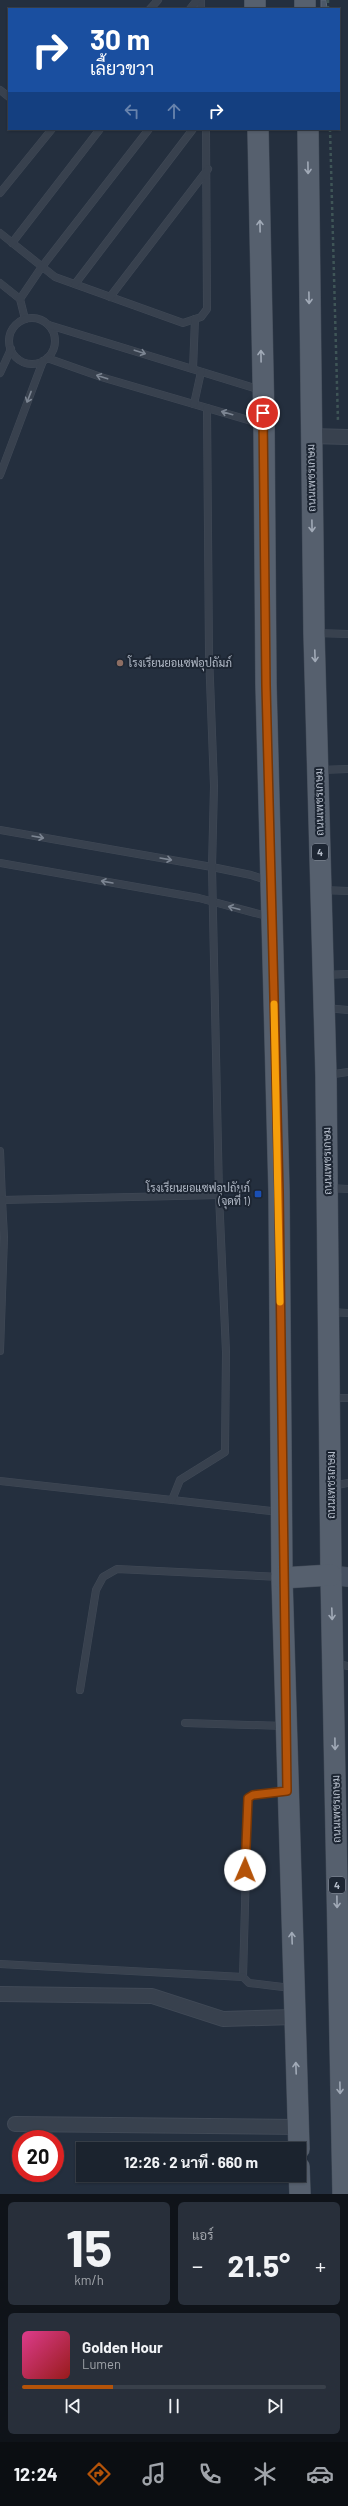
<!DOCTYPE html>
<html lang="th">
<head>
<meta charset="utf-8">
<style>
  body { margin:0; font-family:Barlow,Sarabun,sans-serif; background:#282f3a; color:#f1f3f6; height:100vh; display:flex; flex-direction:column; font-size:15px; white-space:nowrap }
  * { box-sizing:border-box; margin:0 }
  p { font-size:13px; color:#a0a4aa }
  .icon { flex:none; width:22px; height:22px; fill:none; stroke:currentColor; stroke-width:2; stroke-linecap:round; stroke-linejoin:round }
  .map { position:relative; height:2194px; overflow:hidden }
  .panel { display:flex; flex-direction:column; gap:8px; padding:8px; background:#0f1319; flex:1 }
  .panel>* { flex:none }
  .banner { position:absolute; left:8px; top:8px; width:332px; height:122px; border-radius:0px; box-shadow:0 1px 3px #0004,0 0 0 1px #39404a; background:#1a4fa0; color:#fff; overflow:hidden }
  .speed { position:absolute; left:12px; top:2130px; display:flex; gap:8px; font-size:20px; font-weight:700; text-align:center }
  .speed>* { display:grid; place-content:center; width:52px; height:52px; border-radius:50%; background:#1b232e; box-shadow:0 1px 3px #0004,0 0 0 1px #39404a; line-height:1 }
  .speed .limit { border:6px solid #d22; background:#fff; color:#111 }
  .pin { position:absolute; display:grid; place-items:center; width:34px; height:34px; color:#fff; margin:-17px; border:2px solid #fff; border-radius:50%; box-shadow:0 1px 4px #0007 }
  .me { position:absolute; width:44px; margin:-22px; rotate:1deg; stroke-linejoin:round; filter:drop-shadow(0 0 3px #0008) }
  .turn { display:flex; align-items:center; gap:14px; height:84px; padding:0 16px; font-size:18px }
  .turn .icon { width:52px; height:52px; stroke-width:2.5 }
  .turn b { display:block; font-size:28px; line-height:34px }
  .lanes { display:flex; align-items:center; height:38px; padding:0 16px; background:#0003; justify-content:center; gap:20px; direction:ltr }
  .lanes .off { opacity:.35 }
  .big { font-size:30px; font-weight:700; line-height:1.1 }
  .panel .card { flex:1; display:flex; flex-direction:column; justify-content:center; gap:6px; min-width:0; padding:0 14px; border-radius:6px; background:#282f3a }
  .panel .dial { align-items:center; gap:0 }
  .dial b { font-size:52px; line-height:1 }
  .song { display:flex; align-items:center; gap:12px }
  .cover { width:48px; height:48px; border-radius:6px; background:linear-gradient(135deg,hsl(330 70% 55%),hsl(0 70% 35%)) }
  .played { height:4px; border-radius:2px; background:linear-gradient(90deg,#b45309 30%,#39404a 30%) }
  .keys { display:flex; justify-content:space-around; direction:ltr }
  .heat { display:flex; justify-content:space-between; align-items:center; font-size:22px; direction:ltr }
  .panel .tiles { flex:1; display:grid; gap:8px; grid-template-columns:1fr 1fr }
  .card:last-child { grid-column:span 2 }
  .trip { position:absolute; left:76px; top:2142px; width:230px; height:40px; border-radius:0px; background:#1b232e; box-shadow:0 1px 3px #0004,0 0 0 1px #39404a; font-weight:700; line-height:40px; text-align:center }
  .menu { display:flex; height:64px; justify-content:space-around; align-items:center; background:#0b0e12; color:#a0a4aa }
  .menu .icon { width:28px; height:28px }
  .menu .current { color:#b45309 }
  .menu b { font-size:18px; color:#f1f3f6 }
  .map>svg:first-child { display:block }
</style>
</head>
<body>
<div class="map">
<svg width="348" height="2194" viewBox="0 0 348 2194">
  <rect width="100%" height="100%" fill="#242f3e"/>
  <polygon fill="#4b5868" stroke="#5c6777" points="321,0 326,0 327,9 321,9"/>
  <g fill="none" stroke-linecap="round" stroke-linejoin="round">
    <g stroke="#414a57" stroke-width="8">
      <g id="lane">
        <polyline points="201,0 201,9"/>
        <polyline points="150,9 158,0"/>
        <polyline points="190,9 197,0"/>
        <polyline points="0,90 9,97"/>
        <polyline points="0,193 52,129"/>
        <polyline points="0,233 55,277 183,323 201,317 207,309 206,129"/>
        <polyline points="12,243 100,129"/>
        <polyline points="0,283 20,299 25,319"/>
        <polyline points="75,284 193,129"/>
        <polyline points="110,297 208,169"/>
        <polyline points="20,299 41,268 149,129"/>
        <circle cx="32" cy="341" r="23"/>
        <polyline points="49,325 261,390"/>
        <polyline points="47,358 101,377 262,424"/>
        <polyline points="193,369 195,319"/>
        <polyline points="0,373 11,349"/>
        <polyline points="194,404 201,372"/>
        <polyline points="0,475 43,361"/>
        <polyline points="316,633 348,634"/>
        <polyline points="320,770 348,769"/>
        <polyline points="0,830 212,867 251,875 269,881"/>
        <polyline points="0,863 199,898 270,917"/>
        <polyline points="322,890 348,891"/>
        <polyline points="324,975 348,974"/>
        <polyline points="326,1008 348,1010"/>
        <polyline points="328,1075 348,1072"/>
        <polyline points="0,1151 2,1200 219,1195"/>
        <polyline points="328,1188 348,1189"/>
        <polyline points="329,1312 348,1313"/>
        <polyline points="0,1351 4,1237 2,1200"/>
        <polyline points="331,1398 348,1398"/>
        <polyline points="0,1481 280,1512"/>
        <polyline points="332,1486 348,1483"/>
        <polyline points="172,1500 180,1480 225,1452 226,1352 219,1195 212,867 214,786 209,654 207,408"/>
        <polyline points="334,1663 348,1666"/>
        <polyline points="80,1690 96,1590 103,1577 117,1569 281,1577"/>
        <polyline points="185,1723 285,1726"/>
        <polyline points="286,1791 253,1795 248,1798 243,1977 249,1983 291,1988"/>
        <polyline points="0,1964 243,1977"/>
      </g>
    </g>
    <g stroke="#414a57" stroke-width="16">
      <g id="street">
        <polyline points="311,436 348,437"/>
        <polyline points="0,1994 152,1996 223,2019 294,2017"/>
        <polyline points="15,2124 298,2127"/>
      </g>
    </g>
    <g stroke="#414a57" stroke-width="20">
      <polyline id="secondary" points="331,1575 348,1577"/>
    </g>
    <g stroke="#414a57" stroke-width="22">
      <g id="primary">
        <polyline points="255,0 255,9"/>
        <polyline points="305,0 305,9"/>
        <polyline points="258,129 264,424 266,685 279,1192 282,1578 299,2149"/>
        <polyline points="308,129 314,633 326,1076 331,1575 343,2194"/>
        <polyline points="282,1578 331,1575"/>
        <polyline points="299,2167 300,2194"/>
      </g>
    </g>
    <g stroke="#3f5557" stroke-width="2.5" stroke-dasharray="3 3" stroke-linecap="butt">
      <polyline points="328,0 328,9"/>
      <polyline points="330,129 338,422"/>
    </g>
    <use href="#lane" stroke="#38414e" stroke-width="7"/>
    <use href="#street" stroke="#38414e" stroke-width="14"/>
    <use href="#secondary" stroke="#465061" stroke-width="19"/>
    <use href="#primary" stroke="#56606e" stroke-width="21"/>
  </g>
  <defs><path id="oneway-shaft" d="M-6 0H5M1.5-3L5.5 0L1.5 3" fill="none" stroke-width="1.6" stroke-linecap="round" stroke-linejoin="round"/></defs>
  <g stroke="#a1aab7">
    <use href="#oneway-shaft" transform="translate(308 168) rotate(89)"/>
    <use href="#oneway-shaft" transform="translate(260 226) rotate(-91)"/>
    <use href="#oneway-shaft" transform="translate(309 298) rotate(89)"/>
    <use href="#oneway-shaft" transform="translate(261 356) rotate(-91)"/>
    <use href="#oneway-shaft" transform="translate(312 526) rotate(89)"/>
    <use href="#oneway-shaft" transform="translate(315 656) rotate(88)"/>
    <use href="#oneway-shaft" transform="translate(332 1614) rotate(88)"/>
    <use href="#oneway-shaft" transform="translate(335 1744) rotate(89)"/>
    <use href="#oneway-shaft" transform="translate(337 1902) rotate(89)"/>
    <use href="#oneway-shaft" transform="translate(292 1938) rotate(-92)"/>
    <use href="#oneway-shaft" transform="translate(296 2068) rotate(-92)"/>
    <use href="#oneway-shaft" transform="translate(340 2088) rotate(89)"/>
  </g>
  <g stroke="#7c8592">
    <use href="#oneway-shaft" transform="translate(140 352) rotate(18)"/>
    <use href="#oneway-shaft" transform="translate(102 377) rotate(-162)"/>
    <use href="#oneway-shaft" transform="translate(29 397) rotate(111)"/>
    <use href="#oneway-shaft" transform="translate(227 413) rotate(-164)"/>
    <use href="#oneway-shaft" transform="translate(38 837) rotate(10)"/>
    <use href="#oneway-shaft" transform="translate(166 859) rotate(10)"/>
    <use href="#oneway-shaft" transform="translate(107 882) rotate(-170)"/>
    <use href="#oneway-shaft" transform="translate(234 908) rotate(-165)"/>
  </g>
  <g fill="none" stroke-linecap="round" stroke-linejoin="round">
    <g stroke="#753606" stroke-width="10">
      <polyline id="route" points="245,1870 248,1798 253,1795 287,1791 279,1192 266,685 263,413"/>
    </g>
    <use href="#route" stroke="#b45309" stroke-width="7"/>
    <polyline stroke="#f59e0b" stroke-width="7" points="274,1004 280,1302"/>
  </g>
  <circle fill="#8d6e63" stroke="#1d2633" stroke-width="1.5" cx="120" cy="663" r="4"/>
  <rect fill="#1a4fb4" stroke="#1d2633" stroke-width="1.5" x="254" y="1190" width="8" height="8" rx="2"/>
  <g text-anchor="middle" stroke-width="4" stroke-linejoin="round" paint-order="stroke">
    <g fill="#1d2633" stroke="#878f9c" stroke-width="1">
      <rect x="312" y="844" width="16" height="16" rx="3"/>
      <rect x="329" y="1877" width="16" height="16" rx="3"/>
    </g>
    <g font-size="10" font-weight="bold" fill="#b4bcc9">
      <text x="320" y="856">4</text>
      <text x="337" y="1889">4</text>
    </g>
    <g font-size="11" fill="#b4bcc9" stroke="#1d2633">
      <text transform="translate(311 478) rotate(-91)" y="4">ถนนเพชรเกษม</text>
      <text transform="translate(319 802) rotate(-91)" y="4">ถนนเพชรเกษม</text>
      <text transform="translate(327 1161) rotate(-91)" y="4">ถนนเพชรเกษม</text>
      <text transform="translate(331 1485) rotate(-90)" y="4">ถนนเพชรเกษม</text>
      <text transform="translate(336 1809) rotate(-91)" y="4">ถนนเพชรเกษม</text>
    </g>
    <g font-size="11" fill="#b4bcc9" stroke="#1d2633" text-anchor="start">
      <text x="128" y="667">โรงเรียนยอแซฟอุปถัมภ์</text>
      <text x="250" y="1192" text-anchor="end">โรงเรียนยอแซฟอุปถัมภ์<tspan x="250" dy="13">(จุดที่ 1)</tspan></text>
    </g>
  </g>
</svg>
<div class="speed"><div class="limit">20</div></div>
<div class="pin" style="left:263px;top:413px;background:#d93025"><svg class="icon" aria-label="arrive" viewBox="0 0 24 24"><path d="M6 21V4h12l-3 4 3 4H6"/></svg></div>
<svg class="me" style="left:245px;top:1870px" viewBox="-20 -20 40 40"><circle r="19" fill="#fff"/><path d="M0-13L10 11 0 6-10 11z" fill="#b45309"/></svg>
<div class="trip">12:26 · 2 นาที · 660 m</div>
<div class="banner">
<div class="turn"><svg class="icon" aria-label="right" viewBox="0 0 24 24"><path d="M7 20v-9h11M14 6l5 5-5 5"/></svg><div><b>30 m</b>เลี้ยวขวา</div></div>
<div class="lanes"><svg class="icon off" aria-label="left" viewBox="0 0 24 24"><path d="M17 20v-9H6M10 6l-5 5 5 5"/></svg><svg class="icon off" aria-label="ahead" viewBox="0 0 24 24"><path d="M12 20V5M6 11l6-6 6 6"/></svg><svg class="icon" aria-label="right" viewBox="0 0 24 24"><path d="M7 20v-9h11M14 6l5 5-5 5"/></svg></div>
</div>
</div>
<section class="panel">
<div class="tiles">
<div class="card dial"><b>15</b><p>km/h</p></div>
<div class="card"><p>แอร์</p>
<div class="heat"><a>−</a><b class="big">21.5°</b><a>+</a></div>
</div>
<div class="card">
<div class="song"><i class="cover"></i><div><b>Golden Hour</b><p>Lumen</p></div></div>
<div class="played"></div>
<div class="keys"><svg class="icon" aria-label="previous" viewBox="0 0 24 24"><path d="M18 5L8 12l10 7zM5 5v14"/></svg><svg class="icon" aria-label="pause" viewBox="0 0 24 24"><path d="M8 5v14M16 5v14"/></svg><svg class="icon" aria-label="next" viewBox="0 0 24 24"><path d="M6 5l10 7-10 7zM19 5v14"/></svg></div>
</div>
</div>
</section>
<nav class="menu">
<b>12:24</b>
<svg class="icon current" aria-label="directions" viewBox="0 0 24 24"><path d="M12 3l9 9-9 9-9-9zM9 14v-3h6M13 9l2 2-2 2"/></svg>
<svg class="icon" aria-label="music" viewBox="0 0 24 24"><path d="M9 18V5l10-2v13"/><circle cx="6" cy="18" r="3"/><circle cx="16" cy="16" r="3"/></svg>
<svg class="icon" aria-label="phone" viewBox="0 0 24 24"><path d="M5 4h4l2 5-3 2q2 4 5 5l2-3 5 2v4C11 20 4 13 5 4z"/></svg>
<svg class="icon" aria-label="climate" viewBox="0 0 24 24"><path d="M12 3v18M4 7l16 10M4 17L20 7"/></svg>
<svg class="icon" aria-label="car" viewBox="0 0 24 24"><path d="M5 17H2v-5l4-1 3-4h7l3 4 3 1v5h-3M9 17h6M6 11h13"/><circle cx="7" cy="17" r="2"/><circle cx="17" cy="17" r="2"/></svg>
</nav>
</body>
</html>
